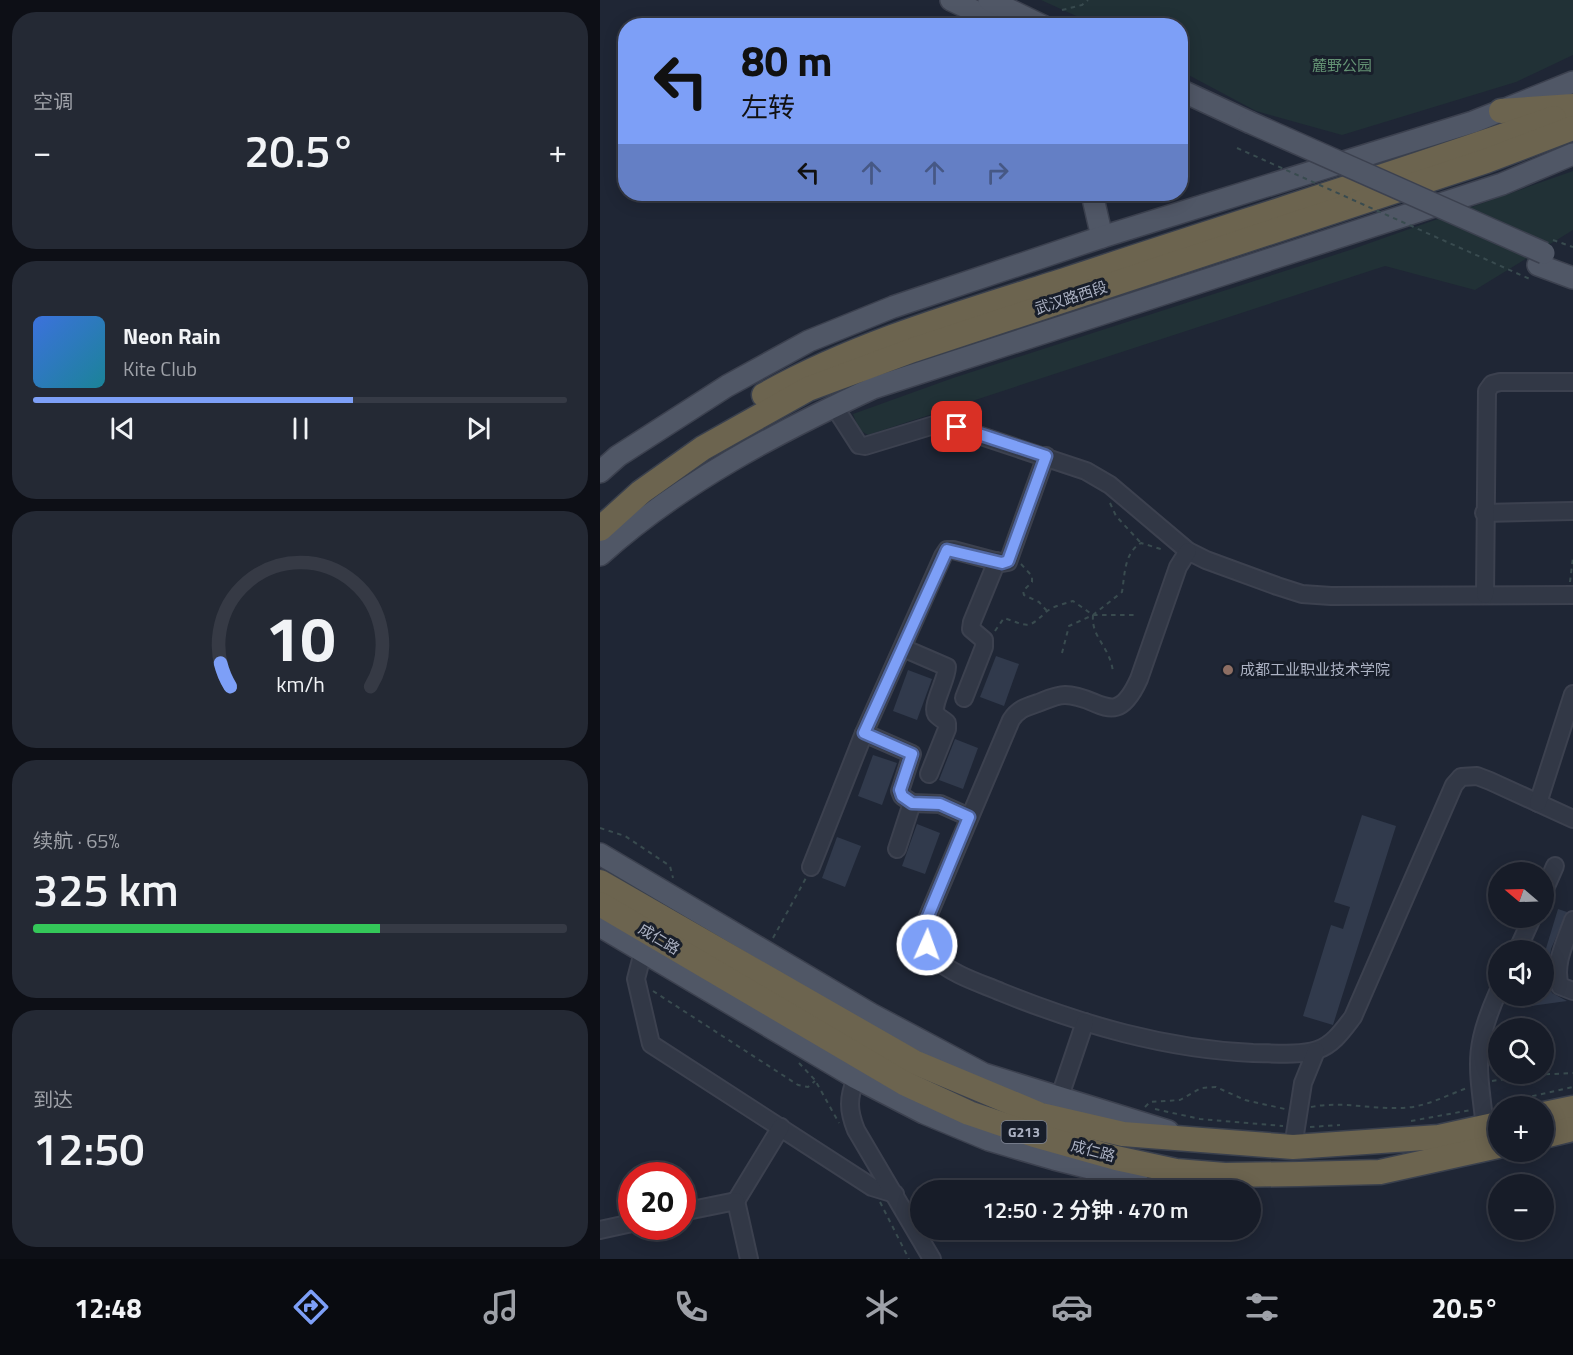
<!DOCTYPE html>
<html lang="zh">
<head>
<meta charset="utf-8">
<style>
  body { margin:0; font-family:"Titillium Web","Noto Sans SC",sans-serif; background:#242934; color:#f1f3f6; height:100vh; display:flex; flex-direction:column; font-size:22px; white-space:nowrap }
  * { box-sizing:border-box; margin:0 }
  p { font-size:20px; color:#9ea1a8 }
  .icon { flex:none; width:33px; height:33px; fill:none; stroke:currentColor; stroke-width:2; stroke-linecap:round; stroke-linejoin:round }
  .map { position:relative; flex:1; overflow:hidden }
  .sheet { display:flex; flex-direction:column; gap:12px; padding:12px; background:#0d0f16; width:600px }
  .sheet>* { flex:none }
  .top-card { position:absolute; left:18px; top:18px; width:570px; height:183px; border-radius:24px; box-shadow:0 3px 15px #0003,0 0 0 2px #363a45; background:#7d9ff7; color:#111; overflow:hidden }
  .needle { width:39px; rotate:289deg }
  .fabs { position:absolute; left:888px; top:862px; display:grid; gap:12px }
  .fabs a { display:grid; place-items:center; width:66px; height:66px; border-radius:50%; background:#171c28; box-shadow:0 3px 15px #0003,0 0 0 2px #363a45; font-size:30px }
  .speed { position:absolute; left:18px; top:1162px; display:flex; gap:12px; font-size:30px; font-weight:700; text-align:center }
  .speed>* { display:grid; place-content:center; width:78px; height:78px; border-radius:50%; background:#171c28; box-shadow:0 3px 15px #0003,0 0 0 2px #363a45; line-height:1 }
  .speed .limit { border:9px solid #d22; background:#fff; color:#111 }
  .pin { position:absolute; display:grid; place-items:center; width:51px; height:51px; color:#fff; margin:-26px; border-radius:12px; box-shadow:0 3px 9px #0006 }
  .me { position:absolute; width:66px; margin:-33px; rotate:2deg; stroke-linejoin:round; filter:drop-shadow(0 0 4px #0008) }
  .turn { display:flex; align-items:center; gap:21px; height:126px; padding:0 24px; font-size:27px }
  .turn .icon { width:78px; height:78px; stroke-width:2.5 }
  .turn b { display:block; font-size:42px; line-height:51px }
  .lanes { display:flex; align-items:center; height:57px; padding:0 24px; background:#0003; justify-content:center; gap:30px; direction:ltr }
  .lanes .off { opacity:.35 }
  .big { font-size:45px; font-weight:600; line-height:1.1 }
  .sheet .widget { flex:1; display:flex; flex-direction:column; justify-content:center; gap:9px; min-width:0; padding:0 21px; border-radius:24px; background:#242934 }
  .sheet .dial { align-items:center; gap:0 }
  .dial svg { height:156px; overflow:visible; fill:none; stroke:#363a45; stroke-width:7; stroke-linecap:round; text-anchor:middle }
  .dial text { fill:#f1f3f6; stroke:none }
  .song { display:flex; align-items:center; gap:18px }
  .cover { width:72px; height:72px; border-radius:9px; background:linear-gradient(135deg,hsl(220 70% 55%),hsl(190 70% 35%)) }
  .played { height:6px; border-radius:3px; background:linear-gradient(90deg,#7d9ff7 60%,#363a45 60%) }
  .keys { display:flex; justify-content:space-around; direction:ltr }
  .heat { display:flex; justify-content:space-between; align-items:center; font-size:33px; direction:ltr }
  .charge { height:9px; border-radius:4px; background:linear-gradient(90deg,#34c759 65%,#363a45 0) }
  .trip { position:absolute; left:310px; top:1180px; width:351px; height:60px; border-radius:30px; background:#171c28; box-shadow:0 3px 15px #0003,0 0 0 2px #363a45; font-weight:600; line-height:60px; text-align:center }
  .tabs { display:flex; height:96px; justify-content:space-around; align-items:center; background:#090b10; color:#9ea1a8 }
  .tabs .icon { width:42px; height:42px }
  .tabs .on { color:#7d9ff7 }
  .tabs b { font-size:27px; color:#f1f3f6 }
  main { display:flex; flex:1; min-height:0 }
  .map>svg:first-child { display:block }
</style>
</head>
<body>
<main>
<section class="sheet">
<div class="widget"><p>空调</p>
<div class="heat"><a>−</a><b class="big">20.5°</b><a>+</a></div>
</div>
<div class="widget">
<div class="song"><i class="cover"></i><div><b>Neon Rain</b><p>Kite Club</p></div></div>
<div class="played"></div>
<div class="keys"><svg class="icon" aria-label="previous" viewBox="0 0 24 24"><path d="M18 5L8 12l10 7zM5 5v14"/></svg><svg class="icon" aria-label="pause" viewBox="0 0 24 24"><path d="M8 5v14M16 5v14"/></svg><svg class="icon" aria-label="next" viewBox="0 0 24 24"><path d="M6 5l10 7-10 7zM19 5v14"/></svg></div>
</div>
<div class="widget dial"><svg viewBox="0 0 100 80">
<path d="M14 69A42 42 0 1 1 86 69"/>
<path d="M14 69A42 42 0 0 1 9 57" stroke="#7d9ff7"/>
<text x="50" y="56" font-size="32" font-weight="700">10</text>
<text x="50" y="72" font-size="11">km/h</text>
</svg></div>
<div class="widget"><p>续航 · 65%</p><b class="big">325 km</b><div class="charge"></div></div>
<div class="widget"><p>到达</p><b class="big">12:50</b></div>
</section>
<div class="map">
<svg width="973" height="1259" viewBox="0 0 973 1259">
  <rect width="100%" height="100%" fill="#1f2635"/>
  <g fill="#213136">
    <polygon points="441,0 973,0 973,55 916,82 742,135 656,111 581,71 580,26 496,25"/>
    <polygon points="973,171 973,230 875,290 785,266 268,435 259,430 253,414 353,378 750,250"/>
  </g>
  <g fill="#313a4c">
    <polygon points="396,656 419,664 404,706 380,697"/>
    <polygon points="308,670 332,679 317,720 293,711"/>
    <polygon points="355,739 378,748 363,789 339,780"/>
    <polygon points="273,755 297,763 282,805 258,796"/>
    <polygon points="762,815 796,826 733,1025 703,1016 731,925 743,929 750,907 734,902"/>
    <polygon points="317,824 340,833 325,874 302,866"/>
    <polygon points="237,837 261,846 245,887 222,878"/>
    <polygon points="958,909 967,912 951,949 947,979 952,993 967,1001 931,1006 931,996 944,996 944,955"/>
  </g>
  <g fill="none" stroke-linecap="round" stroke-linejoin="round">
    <g stroke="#3c414f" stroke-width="20">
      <g id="minor">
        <polyline points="234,406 259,445 265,446 334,425 345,424 486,471 510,485 588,551 606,560 677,586 702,594 731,596 973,595"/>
        <polyline points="884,513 973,511"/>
        <path d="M588,551L578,567L539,679C515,732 499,695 465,695C456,695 446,700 438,703C426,707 418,709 411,720L326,921C323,936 325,948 336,959C353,975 380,983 401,992C483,1025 565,1049 653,1053C673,1053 698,1056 717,1050C733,1045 743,1030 753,1017L854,785L861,777L877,776L890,781L973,819"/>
        <polyline points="885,595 887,391 892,384 900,382 973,382"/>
        <path d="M303,648L347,667C347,679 331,706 336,714C338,717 344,720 347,723V729L329,774"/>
        <polyline points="364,698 384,647 384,640 371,629 372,622 397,561"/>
        <polyline points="264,733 312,754 300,791 302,796 312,803 297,849"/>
        <polyline points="312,803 340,804 369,817"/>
        <polyline points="938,803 973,694"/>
        <polyline points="211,867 264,733 343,556 347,550 353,550 402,563 408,562 446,456"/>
        <polyline points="944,891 955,866"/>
        <path d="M973,920C966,941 953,964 960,986L973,991"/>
        <polyline points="917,951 932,918"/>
        <polyline points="43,952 36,979 51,1044 272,1187 295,1194"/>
        <path d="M256,1078C248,1098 248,1110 256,1130L332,1259"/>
        <polyline points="459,1099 485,1022"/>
        <path d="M885,1127C878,1066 872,1050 898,992"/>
        <polyline points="693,1147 703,1083 716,1051"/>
        <polyline points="136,1201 181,1127"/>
        <polyline points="82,1212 136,1201 149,1259"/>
        <polyline points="0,1230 32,1223"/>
      </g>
    </g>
    <g stroke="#3c414f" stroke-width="24">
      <g id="major">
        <polyline points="351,0 406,26"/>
        <polyline points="389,0 443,26"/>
        <polyline points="580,90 649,122"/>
        <polyline points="492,194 502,237"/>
        <polyline points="938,265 973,278"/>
        <polyline points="0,472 18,456 127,386 209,341 293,307 502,237 873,122 973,82"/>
        <path d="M0,555C80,483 176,433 273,388L902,184L973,154"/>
        <polyline points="0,854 271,1014 384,1074 568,1131"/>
        <polyline points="0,926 256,1078 324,1113 389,1140 454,1159 494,1169 540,1170"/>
      </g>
    </g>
    <g stroke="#3a404d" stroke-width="27">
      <g id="highway">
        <polyline points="901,111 973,106"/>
        <path d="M164,395C258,342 365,312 468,279C630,225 793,175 954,118"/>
        <polyline points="0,529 41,492 103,448 208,389 313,350 886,161 973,128"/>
        <polyline points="0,882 314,1062 441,1115 523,1134 693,1147 839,1137 898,1124"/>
        <polyline points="0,904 304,1083 369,1113 434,1135 516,1158 576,1171 625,1175 700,1174 780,1172 898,1146"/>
        <polyline points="944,1114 973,1108"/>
        <polyline points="944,1136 973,1129"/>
      </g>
    </g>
    <g stroke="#394b4f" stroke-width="2" stroke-dasharray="4.5 4.5" stroke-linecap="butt">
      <polyline points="462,10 482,5 488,0"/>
      <polyline points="953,240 973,247"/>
      <polyline points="510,503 516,516 541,543"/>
      <polyline points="421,564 432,576 432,582 423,591 424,595 439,602 447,611"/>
      <polyline points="970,582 973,557"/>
      <path d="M493,615C491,638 510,646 513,672"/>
      <path d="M395,631L404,618C429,626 427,630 446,612C453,606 464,604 473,601L493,615H538"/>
      <path d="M462,653L469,626L493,615L522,592C525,574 524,553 541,543L564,550"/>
      <polyline points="0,828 25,836 70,866 73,878"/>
      <polyline points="173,938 206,878"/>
      <polyline points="53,991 198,1085 208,1087 215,1081"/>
      <polyline points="199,1063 215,1080 239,1123"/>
      <polyline points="892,1081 932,1075 973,1073"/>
      <polyline points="897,1104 973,1087"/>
      <polyline points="545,1107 550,1102 580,1100 601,1088 616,1087 645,1100 685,1109"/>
      <path d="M711,1107C741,1101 770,1109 800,1108C824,1108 845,1096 867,1088"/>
      <polyline points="555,1109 600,1119 683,1126"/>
      <polyline points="811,1121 871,1110"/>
      <polyline points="710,1127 740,1125"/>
      <polyline points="280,1202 309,1259"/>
    </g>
    <use href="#minor" stroke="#323846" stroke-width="16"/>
    <use href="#major" stroke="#505766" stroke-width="21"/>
    <use href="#highway" stroke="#6c644f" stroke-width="24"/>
    <g stroke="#3c414f" stroke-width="24" stroke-linecap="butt">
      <polyline id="major-bridge" points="649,122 944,253"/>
    </g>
    <polyline stroke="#394b4f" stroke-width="2" stroke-dasharray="4.5 4.5" stroke-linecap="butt" points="637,148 932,280"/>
    <use href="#major-bridge" stroke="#505766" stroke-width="21"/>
  </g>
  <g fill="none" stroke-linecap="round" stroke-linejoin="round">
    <g stroke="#5167a1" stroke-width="15">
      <polyline id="route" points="327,945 323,933 326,921 369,817 340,804 312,803 302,796 300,790 312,754 264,733 347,550 402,563 408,561 446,456 357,427"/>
    </g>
    <use href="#route" stroke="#7d9ff7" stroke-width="10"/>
  </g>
  <circle fill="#8d6e63" stroke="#181e2a" stroke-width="2" cx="628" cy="670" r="6"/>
  <g text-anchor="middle" stroke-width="6" stroke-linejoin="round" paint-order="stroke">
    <rect fill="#181e2a" stroke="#808695" stroke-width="1.5" x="401.5" y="1121" width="45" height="22" rx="4.5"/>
    <g font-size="14" font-weight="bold" fill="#acb2c3">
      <text x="424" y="1137">G213</text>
    </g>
    <g font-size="15" fill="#649374" stroke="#181e2a">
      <text x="742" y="71">麓野公园</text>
    </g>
    <g font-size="15" fill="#acb2c3" stroke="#181e2a">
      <text transform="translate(471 298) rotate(-18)" y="5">武汉路西段</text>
      <text transform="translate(59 939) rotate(31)" y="5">成仁路</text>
      <text transform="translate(493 1151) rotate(15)" y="5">成仁路</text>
    </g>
    <g font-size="15" fill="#acb2c3" stroke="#181e2a" text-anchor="start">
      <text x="640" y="675">成都工业职业技术学院</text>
    </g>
  </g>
</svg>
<div class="fabs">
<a><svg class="needle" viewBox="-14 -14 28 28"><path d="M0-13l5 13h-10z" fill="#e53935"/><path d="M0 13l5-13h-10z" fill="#9ea1a8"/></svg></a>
<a><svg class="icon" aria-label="sound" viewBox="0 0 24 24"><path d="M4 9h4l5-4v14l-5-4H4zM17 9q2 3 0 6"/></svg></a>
<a><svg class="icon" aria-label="search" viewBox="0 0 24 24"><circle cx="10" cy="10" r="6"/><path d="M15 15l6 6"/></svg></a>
<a>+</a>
<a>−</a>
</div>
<div class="speed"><div class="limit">20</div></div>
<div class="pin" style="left:357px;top:427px;background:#d93025"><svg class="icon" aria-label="arrive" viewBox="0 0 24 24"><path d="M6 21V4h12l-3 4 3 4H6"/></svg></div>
<svg class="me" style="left:327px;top:945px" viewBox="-20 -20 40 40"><circle r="17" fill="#7d9ff7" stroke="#fff" stroke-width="3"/><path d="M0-11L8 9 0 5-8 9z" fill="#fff"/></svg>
<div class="trip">12:50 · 2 分钟 · 470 m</div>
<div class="top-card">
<div class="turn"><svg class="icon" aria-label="left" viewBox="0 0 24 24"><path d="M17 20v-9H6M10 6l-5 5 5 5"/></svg><div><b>80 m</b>左转</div></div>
<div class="lanes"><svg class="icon" aria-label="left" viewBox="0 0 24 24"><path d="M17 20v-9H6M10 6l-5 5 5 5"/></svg><svg class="icon off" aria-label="ahead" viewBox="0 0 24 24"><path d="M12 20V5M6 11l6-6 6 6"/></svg><svg class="icon off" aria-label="ahead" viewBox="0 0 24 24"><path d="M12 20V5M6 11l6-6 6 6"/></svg><svg class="icon off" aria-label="right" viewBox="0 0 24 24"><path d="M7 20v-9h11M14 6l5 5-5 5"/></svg></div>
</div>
</div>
</main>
<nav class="tabs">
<b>12:48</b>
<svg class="icon on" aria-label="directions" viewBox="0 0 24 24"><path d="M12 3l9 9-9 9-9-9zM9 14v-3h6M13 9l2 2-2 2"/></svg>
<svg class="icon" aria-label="music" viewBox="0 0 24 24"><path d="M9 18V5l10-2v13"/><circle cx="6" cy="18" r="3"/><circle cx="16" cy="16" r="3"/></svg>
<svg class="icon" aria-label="phone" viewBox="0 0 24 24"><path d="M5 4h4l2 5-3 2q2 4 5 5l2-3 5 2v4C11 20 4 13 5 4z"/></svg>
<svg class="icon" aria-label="climate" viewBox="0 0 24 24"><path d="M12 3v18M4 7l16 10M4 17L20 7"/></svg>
<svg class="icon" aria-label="car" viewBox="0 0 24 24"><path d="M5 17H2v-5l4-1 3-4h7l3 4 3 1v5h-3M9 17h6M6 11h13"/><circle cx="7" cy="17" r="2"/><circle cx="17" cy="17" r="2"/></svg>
<svg class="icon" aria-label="filters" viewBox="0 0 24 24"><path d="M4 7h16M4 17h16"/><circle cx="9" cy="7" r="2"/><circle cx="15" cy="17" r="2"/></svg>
<b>20.5°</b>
</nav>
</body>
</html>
